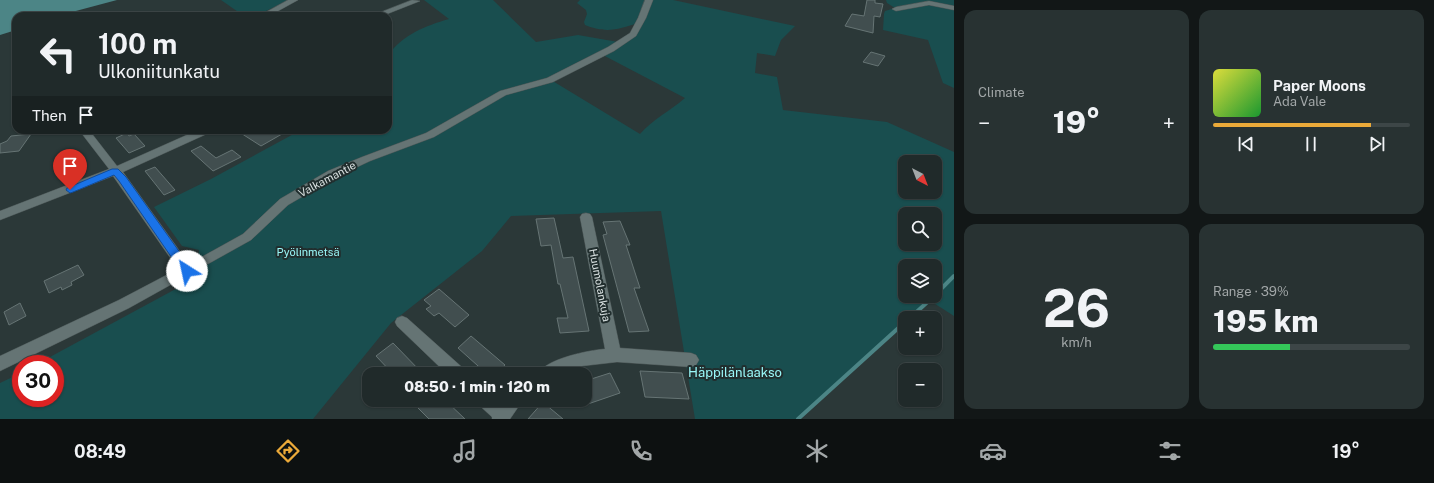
<!DOCTYPE html>
<html lang="en">
<head>
<meta charset="utf-8">
<style>
  body { margin:0; font-family:"Public Sans",sans-serif; background:#283232; color:#f1f3f6; height:100vh; display:flex; flex-direction:column; font-size:15px; white-space:nowrap }
  * { box-sizing:border-box; margin:0 }
  p { font-size:13px; color:#a2a7a8 }
  .icon { flex:none; width:22px; height:22px; fill:none; stroke:currentColor; stroke-width:2; stroke-linecap:round; stroke-linejoin:round }
  .map { position:relative; flex:1; overflow:hidden }
  .side { display:flex; flex-direction:column; gap:10px; padding:10px; background:#121717; width:480px }
  .side>* { flex:none }
  .guide { position:absolute; left:12px; top:12px; width:380px; height:122px; border-radius:12px; box-shadow:0 1px 3px #0004,0 0 0 1px #3d4647; background:#202a2a; color:#f1f3f6; overflow:hidden }
  .needle { width:26px; rotate:138deg }
  .controls { position:absolute; left:898px; top:155px; display:grid; gap:8px }
  .controls a { display:grid; place-items:center; width:44px; height:44px; border-radius:8px; background:#202a2a; box-shadow:0 1px 3px #0004,0 0 0 1px #3d4647; font-size:20px }
  .speed { position:absolute; left:12px; top:355px; display:flex; gap:8px; font-size:20px; font-weight:700; text-align:center }
  .speed>* { display:grid; place-content:center; width:52px; height:52px; border-radius:50%; background:#202a2a; box-shadow:0 1px 3px #0004,0 0 0 1px #3d4647; line-height:1 }
  .speed .limit { border:6px solid #d22; background:#fff; color:#111 }
  .pin { position:absolute; display:grid; place-items:center; width:34px; height:34px; color:#fff; margin:-41px -17px; border-radius:50% 50% 50% 0; rotate:-45deg; box-shadow:0 0 4px #0007 }
  .pin .icon { rotate:45deg }
  .me { position:absolute; width:44px; margin:-22px; rotate:325deg; stroke-linejoin:round; filter:drop-shadow(0 0 3px #0008) }
  .turn { display:flex; align-items:center; gap:14px; height:84px; padding:0 20px; font-size:18px }
  .turn .icon { width:52px; height:52px; stroke-width:2.5 }
  .turn b { display:block; font-size:28px; line-height:34px }
  .then { display:flex; align-items:center; height:38px; padding:0 20px; background:#0003; gap:8px; font-size:15px }
  .big { font-size:30px; font-weight:800; line-height:1.1 }
  .side .card { flex:1; display:flex; flex-direction:column; justify-content:center; gap:6px; min-width:0; padding:0 14px; border-radius:12px; background:#283232 }
  .side .dial { align-items:center; gap:0 }
  .dial b { font-size:52px; line-height:1 }
  .song { display:flex; align-items:center; gap:12px }
  .cover { width:48px; height:48px; border-radius:6px; background:linear-gradient(135deg,hsl(60 70% 55%),hsl(130 70% 35%)) }
  .played { height:4px; border-radius:2px; background:linear-gradient(90deg,#ebaa39 80%,#3d4647 80%) }
  .keys { display:flex; justify-content:space-around; direction:ltr }
  .heat { display:flex; justify-content:space-between; align-items:center; font-size:22px; direction:ltr }
  .charge { height:6px; border-radius:3px; background:linear-gradient(90deg,#34c759 39%,#3d4647 0) }
  .side .tiles { flex:1; display:grid; gap:10px; grid-template-columns:repeat(2,1fr) }
  .trip { position:absolute; left:362px; top:367px; width:230px; height:40px; border-radius:12px; background:#202a2a; box-shadow:0 1px 3px #0004,0 0 0 1px #3d4647; font-weight:800; line-height:40px; text-align:center }
  .menu { display:flex; height:64px; justify-content:space-around; align-items:center; background:#0d1111; color:#a2a7a8 }
  .menu .icon { width:28px; height:28px }
  .menu .on { color:#ebaa39 }
  .menu b { font-size:18px; color:#f1f3f6 }
  main { display:flex; flex:1; min-height:0 }
  .map>svg:first-child { display:block }
</style>
</head>
<body>
<main>
<div class="map">
<svg width="954" height="419" viewBox="0 0 954 419">
  <rect width="100%" height="100%" fill="#2b3838"/>
  <g fill="#194e4f" fill-rule="evenodd">
    <path d="M221,0H288C274,7 260,16 244,16Z"/>
    <path d="M424,0H493L536,42L578,35L618,42L626,40L639,23C618,29 607,34 585,25L584,22L587,14L586,10L577,3L580,0H673L795,26L781,40L775,56L757,53L755,73L777,77L783,110L887,122L954,152V316L929,300L910,318H905V322L798,419H695L661,211L511,216L482,251L391,323L313,419H0V383L21,373V398H55V364H37L196,278L199,250L182,246L154,207L211,179L301,130H388V55C404,34 425,26 449,19ZM601,54L685,98C670,111 653,119 640,134L551,80ZM905,162H935V192H905ZM905,214H935V244H905ZM905,266H935V296H905Z"/>
    <polygon points="886,0 954,0 954,88 943,83 928,40 883,30 884,14 885,11 895,8 887,3"/>
  </g>
  <polygon fill="#4c8586" points="0,0 117,0 57,16 16,16 16,30 0,35"/>
  <g fill="none" stroke-linecap="round" stroke-linejoin="round">
    <g stroke="#4c8586" stroke-width="4">
      <polyline points="935,295 954,276"/>
      <polyline points="910,318 934,296"/>
      <polyline points="798,419 905,322"/>
    </g>
  </g>
  <g fill="#414e4f" stroke="#667474">
    <polygon points="867,0 875,0 875,3 883,4 880,17 874,16 873,33 845,26 852,14 864,16"/>
    <polygon points="871,52 885,56 878,66 863,62"/>
    <polygon points="236,130 289,130 261,146"/>
    <polygon points="127,133 129,136 134,134 145,146 129,153 116,138"/>
    <polygon points="31,134 19,151 0,153 0,144 7,141 11,136"/>
    <polygon points="201,146 216,158 232,150 241,157 213,171 191,151"/>
    <polygon points="70,151 83,171 72,176 60,156"/>
    <polygon points="155,167 175,190 164,195 145,171"/>
    <polygon points="554,218 563,258 573,257 589,331 560,333 557,318 568,318 560,284 558,284 551,245 541,246 536,219"/>
    <polygon points="620,221 630,245 626,245 640,288 634,288 649,331 629,332 603,235 607,234 603,222"/>
    <polygon points="78,265 84,275 71,282 72,285 62,290 61,287 49,293 44,281"/>
    <polygon points="439,289 469,315 455,327 439,313 434,316 426,309 431,306 424,300"/>
    <polygon points="20,303 26,316 9,325 4,312"/>
    <polygon points="471,336 505,365 495,374 487,374 458,348"/>
    <polygon points="393,343 423,374 393,374 376,356"/>
    <polygon points="640,371 682,373 689,399 645,397"/>
    <polygon points="610,373 620,393 585,405 585,381"/>
    <polygon points="410,400 445,400 465,419 429,419"/>
    <polygon points="543,402 551,409 563,419 528,419"/>
  </g>
  <g fill="none" stroke-linecap="round" stroke-linejoin="round">
    <g stroke="#4a5555" stroke-width="1">
      <g id="minor">
        <polygon points="288,0 298,0 269,16 259,16"/>
        <polygon points="412,0 420,1 382,16 371,16"/>
        <polygon points="645,0 653,0 646,18 636,36 614,51 553,82 506,95 434,137 370,161 336,177 288,205 251,240 129,308 0,371 0,356 119,300 178,269 113,176 0,220 0,211 109,169 79,130 89,130 117,166 198,130 212,130 211,132 123,172 189,264 243,234 280,199 328,171 362,157 426,133 500,91 547,78 608,47 630,33 638,18"/>
        <polygon points="929,1 954,6 954,10 929,5 896,11 892,9 896,7"/>
        <path d="M586,213L590,214L592,217L620,348L691,353L696,355L699,360L696,365L691,367L617,362L582,366L562,374H538C545,359 589,350 605,349L580,217L582,214Z"/>
        <polygon points="402,316 407,318 464,369 466,374 447,374 397,326 395,322 397,318"/>
        <polygon points="478,400 498,400 502,404 505,400 523,400 510,419 492,419 492,417 480,406"/>
      </g>
    </g>
    <use href="#minor" fill="#657474" fill-rule="evenodd"/>
  </g>
  <polygon fill="#1a73e8" stroke="#114b97" points="112,169 118,169 126,177 191,268 192,271 191,274 183,274 119,181 114,175 73,192 70,193 66,190 67,188"/>
  <g text-anchor="middle" stroke-width="4" stroke-linejoin="round" paint-order="stroke">
    <g font-size="11" fill="#d9e1e1" stroke="#212e2e">
      <text transform="translate(327 179) rotate(-28)" y="4">Valkamantie</text>
      <text transform="translate(600 285) rotate(79)" y="4">Huumolankuja</text>
    </g>
    <g font-size="11" fill="#99f7f8" stroke="#212e2e">
      <text x="308" y="256">Pyölinmetsä</text>
    </g>
    <g font-size="13" fill="#99f7f8" stroke="#212e2e">
      <text x="735" y="377">Häppilänlaakso</text>
    </g>
  </g>
</svg>
<div class="controls">
<a><svg class="needle" viewBox="-14 -14 28 28"><path d="M0-13l5 13h-10z" fill="#e53935"/><path d="M0 13l5-13h-10z" fill="#a2a7a8"/></svg></a>
<a><svg class="icon" aria-label="search" viewBox="0 0 24 24"><circle cx="10" cy="10" r="6"/><path d="M15 15l6 6"/></svg></a>
<a><svg class="icon" aria-label="layers" viewBox="0 0 24 24"><path d="M12 4l9 5-9 5-9-5zM3 14l9 5 9-5"/></svg></a>
<a>+</a>
<a>−</a>
</div>
<div class="speed"><div class="limit">30</div></div>
<div class="pin" style="left:70px;top:190px;background:#d93025"><svg class="icon" aria-label="arrive" viewBox="0 0 24 24"><path d="M6 21V4h12l-3 4 3 4H6"/></svg></div>
<svg class="me" style="left:187px;top:271px" viewBox="-20 -20 40 40"><circle r="19" fill="#fff"/><path d="M0-13L10 11 0 6-10 11z" fill="#1a73e8"/></svg>
<div class="trip">08:50 · 1 min · 120 m</div>
<div class="guide">
<div class="turn"><svg class="icon" aria-label="left" viewBox="0 0 24 24"><path d="M17 20v-9H6M10 6l-5 5 5 5"/></svg><div><b>100 m</b>Ulkoniitunkatu</div></div>
<div class="then">Then<svg class="icon" aria-label="arrive" viewBox="0 0 24 24"><path d="M6 21V4h12l-3 4 3 4H6"/></svg></div>
</div>
</div>
<section class="side">
<div class="tiles">
<div class="card"><p>Climate</p>
<div class="heat"><a>−</a><b class="big">19°</b><a>+</a></div>
</div>
<div class="card">
<div class="song"><i class="cover"></i><div><b>Paper Moons</b><p>Ada Vale</p></div></div>
<div class="played"></div>
<div class="keys"><svg class="icon" aria-label="previous" viewBox="0 0 24 24"><path d="M18 5L8 12l10 7zM5 5v14"/></svg><svg class="icon" aria-label="pause" viewBox="0 0 24 24"><path d="M8 5v14M16 5v14"/></svg><svg class="icon" aria-label="next" viewBox="0 0 24 24"><path d="M6 5l10 7-10 7zM19 5v14"/></svg></div>
</div>
<div class="card dial"><b>26</b><p>km/h</p></div>
<div class="card"><p>Range · 39%</p><b class="big">195 km</b><div class="charge"></div></div>
</div>
</section>
</main>
<nav class="menu">
<b>08:49</b>
<svg class="icon on" aria-label="directions" viewBox="0 0 24 24"><path d="M12 3l9 9-9 9-9-9zM9 14v-3h6M13 9l2 2-2 2"/></svg>
<svg class="icon" aria-label="music" viewBox="0 0 24 24"><path d="M9 18V5l10-2v13"/><circle cx="6" cy="18" r="3"/><circle cx="16" cy="16" r="3"/></svg>
<svg class="icon" aria-label="phone" viewBox="0 0 24 24"><path d="M5 4h4l2 5-3 2q2 4 5 5l2-3 5 2v4C11 20 4 13 5 4z"/></svg>
<svg class="icon" aria-label="climate" viewBox="0 0 24 24"><path d="M12 3v18M4 7l16 10M4 17L20 7"/></svg>
<svg class="icon" aria-label="car" viewBox="0 0 24 24"><path d="M5 17H2v-5l4-1 3-4h7l3 4 3 1v5h-3M9 17h6M6 11h13"/><circle cx="7" cy="17" r="2"/><circle cx="17" cy="17" r="2"/></svg>
<svg class="icon" aria-label="filters" viewBox="0 0 24 24"><path d="M4 7h16M4 17h16"/><circle cx="9" cy="7" r="2"/><circle cx="15" cy="17" r="2"/></svg>
<b>19°</b>
</nav>
</body>
</html>
